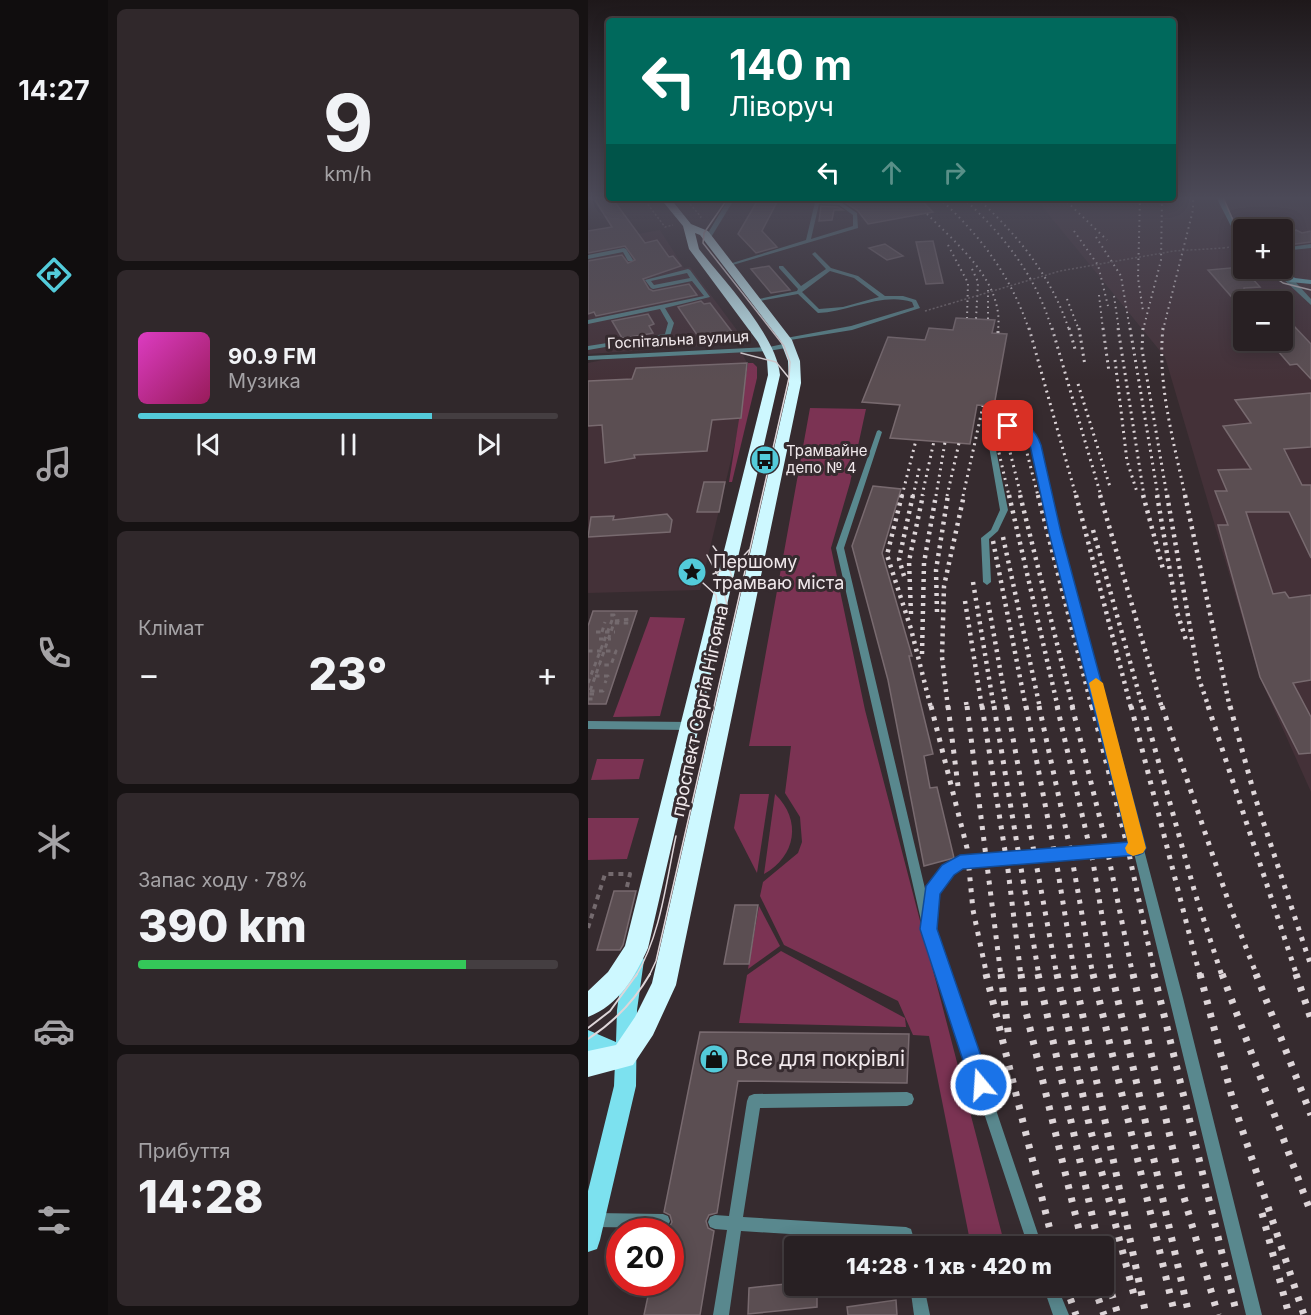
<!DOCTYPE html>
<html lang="uk">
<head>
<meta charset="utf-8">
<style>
  body { margin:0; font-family:Inter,sans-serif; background:#30282b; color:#f1f3f6; height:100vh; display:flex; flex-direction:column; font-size:22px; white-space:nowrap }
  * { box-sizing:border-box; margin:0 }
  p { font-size:20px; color:#a5a3a6 }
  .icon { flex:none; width:33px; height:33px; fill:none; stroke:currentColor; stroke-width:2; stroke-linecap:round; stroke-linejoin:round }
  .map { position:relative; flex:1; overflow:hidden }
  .details { display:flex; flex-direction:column; gap:9px; padding:9px; background:#161213; width:480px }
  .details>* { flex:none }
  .top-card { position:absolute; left:18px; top:18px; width:570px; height:183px; border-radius:6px; box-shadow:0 3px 15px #0003,0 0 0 2px #443e41; background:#00695c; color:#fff; overflow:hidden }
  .fabs { position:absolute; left:645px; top:219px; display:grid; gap:12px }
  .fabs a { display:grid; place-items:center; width:60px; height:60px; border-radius:6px; background:#282023; box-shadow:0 3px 15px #0003,0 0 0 2px #443e41; font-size:30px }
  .speed { position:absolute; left:18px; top:1218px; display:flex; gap:12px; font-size:30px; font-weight:700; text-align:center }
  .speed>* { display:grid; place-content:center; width:78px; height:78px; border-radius:50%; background:#282023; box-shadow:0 3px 15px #0003,0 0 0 2px #443e41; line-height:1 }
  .speed .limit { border:9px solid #d22; background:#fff; color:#111 }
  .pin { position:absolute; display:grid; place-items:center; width:51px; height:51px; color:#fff; margin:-26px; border-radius:12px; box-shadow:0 3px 9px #0006 }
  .me { position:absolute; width:66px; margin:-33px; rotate:342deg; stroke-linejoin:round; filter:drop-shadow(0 0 4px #0008) }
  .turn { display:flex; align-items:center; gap:21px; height:126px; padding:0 24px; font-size:27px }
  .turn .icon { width:78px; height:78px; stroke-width:2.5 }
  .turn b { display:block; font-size:42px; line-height:51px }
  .lanes { display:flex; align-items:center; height:57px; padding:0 24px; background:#0003; justify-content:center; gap:30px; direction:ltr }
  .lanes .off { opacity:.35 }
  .big { font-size:45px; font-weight:800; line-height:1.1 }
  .details .widget { flex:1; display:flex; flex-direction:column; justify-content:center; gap:9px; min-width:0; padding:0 21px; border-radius:9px; background:#30282b }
  .details .dial { align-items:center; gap:0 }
  .dial b { font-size:78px; line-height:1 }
  .song { display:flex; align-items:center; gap:18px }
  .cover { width:72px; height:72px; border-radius:9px; background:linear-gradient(135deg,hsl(310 70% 55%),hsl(330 70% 35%)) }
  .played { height:6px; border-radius:3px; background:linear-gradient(90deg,#53cbda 70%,#443e41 70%) }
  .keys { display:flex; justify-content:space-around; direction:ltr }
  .heat { display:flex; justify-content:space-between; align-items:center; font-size:33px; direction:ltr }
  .charge { height:9px; border-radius:4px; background:linear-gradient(90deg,#34c759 78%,#443e41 0) }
  .trip { position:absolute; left:196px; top:1236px; width:330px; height:60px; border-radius:6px; background:#282023; box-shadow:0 3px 15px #0003,0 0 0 2px #443e41; font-weight:800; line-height:60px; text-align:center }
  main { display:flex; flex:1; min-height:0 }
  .dock { display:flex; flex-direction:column; width:108px; justify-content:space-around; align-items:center; background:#100d0e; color:#a5a3a6 }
  .dock .icon { width:42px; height:42px }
  .dock .selected { color:#53cbda }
  .dock b { font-size:27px; color:#f1f3f6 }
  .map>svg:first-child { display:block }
</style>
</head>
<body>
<main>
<nav class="dock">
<b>14:27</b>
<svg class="icon selected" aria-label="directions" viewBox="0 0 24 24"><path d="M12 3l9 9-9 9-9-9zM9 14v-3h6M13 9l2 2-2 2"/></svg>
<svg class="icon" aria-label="music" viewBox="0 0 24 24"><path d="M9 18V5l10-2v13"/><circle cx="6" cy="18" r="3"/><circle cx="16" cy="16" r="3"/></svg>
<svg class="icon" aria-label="phone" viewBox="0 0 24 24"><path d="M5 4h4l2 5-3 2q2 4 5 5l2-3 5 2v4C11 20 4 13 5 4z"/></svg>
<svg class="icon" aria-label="climate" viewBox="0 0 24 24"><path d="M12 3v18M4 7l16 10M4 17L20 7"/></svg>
<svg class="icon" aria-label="car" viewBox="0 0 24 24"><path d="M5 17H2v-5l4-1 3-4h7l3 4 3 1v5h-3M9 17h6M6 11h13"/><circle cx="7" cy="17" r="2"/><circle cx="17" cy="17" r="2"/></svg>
<svg class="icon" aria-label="filters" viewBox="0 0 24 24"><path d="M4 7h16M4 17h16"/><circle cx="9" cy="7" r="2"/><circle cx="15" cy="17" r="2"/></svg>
</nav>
<section class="details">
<div class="widget dial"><b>9</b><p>km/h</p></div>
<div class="widget">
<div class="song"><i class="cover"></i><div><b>90.9 FM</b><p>Музика</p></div></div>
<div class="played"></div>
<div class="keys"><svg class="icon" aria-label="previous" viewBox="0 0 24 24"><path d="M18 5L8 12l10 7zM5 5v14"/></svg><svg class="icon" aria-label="pause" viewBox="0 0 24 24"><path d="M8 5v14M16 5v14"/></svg><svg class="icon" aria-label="next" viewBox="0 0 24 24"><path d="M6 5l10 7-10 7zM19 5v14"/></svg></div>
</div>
<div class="widget"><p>Клімат</p>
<div class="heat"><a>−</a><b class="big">23°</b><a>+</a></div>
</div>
<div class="widget"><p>Запас ходу · 78%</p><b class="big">390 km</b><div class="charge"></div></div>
<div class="widget"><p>Прибуття</p><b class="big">14:28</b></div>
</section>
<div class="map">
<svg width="723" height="1315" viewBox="0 0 723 1315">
  <rect width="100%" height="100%" fill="#362b2f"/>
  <g fill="#443138" fill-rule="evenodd">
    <path d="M723,197V792L672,678L577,357L453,205L441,198ZM656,230H694V268H656ZM656,302H694V340H656Z"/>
    <polygon points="72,230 96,268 102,267 157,341 147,344 0,354 0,243"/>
    <polygon points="153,351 159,363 153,418 112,590 0,593 0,363 19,359"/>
  </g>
  <g fill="#7b3353">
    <polygon points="160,363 165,363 169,367 169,378 144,482 141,482"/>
    <polygon points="222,408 278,409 262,483 243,548 277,710 417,1246 383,1246 341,1036 325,1035 310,1001 196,945 172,896 175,882 210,853 214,842 212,817 197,793 203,746 161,746"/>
    <polygon points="62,617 97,618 72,716 25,717"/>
    <polygon points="9,759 56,759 51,779 3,780"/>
    <polygon points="152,794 181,794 169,873 146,828"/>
    <path d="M187,794C214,820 208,856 176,874Z"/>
    <polygon points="0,818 51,818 39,859 0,860"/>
    <polygon points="171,906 192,946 160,969"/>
    <polygon points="193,951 317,1018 318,1027 151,1023 159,975"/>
  </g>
  <g fill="#5b4e52" stroke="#786a6f" stroke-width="1.5">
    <polygon points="5,197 24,198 57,243 69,240 81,257 85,256 93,266 55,279 61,289 65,291 101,284 109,295 8,316 6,312 0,314 0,261 34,255 40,263 47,260 37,246 0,253 0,231 24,227"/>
    <polygon points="171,198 191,198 174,231 189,247 168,253 150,234"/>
    <polygon points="235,198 331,198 345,212 280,224 270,211 255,201"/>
    <polygon points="233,206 250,207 255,210 246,210 244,220 231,221"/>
    <polygon points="708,230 714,233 723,231 723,242 699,245 694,241 694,233"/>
    <polygon points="345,241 355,283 338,284 328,242"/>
    <polygon points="297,244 315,256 299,260 281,248"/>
    <polygon points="181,266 202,290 183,293 163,269"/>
    <polygon points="654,267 672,287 656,288 656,311 620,270"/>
    <polygon points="113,301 116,304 122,303 148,337 116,345 90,307"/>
    <polygon points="60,314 66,324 61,326 65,333 55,335 34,338 24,321"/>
    <polygon points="368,318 407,320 404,333 419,334 406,406 389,405 382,444 302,438 312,405 274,402 300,337 337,340 341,328 365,330"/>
    <polygon points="705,325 723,344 723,379 709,364 702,365 690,351 699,350 694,345 694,326"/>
    <polygon points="159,363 153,418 124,420 119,451 46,455 47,458 17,463 14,425 0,426 0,381 44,379 48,368"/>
    <polygon points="723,393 723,447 696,449 714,485 723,485 723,558 701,512 658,512 685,594 697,592 701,598 723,595 723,680 705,683 723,717 723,753 711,754 672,677 630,525 640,525 627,491 639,491 630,470 663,469 635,426 663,423 647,400"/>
    <polygon points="116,482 137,482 131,512 109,512"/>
    <polygon points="285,486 313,489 294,553 324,656 321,656 345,754 336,756 342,788 349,787 366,858 336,866 300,680 264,546"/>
    <polygon points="79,514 84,520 82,532 0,537 3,517 26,516 25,520"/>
    <polygon points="5,611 49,611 18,704 0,704 0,626"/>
    <polygon points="26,891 48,891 35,945 32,950 9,950"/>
    <polygon points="147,905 170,905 161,964 136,964"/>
    <polygon points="112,1032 321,1034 319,1083 150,1081 129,1213 121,1215 118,1221 120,1228 126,1231 112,1315 56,1315 63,1282 82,1282 82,1232 73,1232 81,1228 84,1222 82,1215 76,1212"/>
    <polygon points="207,1283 207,1286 229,1286 229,1307 160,1314 161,1288"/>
    <polygon points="308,1300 309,1315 260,1315 259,1307"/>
  </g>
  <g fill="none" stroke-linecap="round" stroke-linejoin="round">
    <g stroke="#746a6e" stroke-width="1.5" stroke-dasharray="2 2" stroke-linecap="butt">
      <polyline points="55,198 77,227 85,225"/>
      <polyline points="97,198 113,217 111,219"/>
      <polyline points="635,248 653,246 656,251"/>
      <polyline points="337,311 361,304"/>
    </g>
    <g stroke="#746a6e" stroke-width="3" stroke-dasharray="4.5 4.5" stroke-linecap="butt">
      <polyline points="27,621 42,619"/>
      <polyline points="8,632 27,632"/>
      <polyline points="14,632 17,622"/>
      <polyline points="11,639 23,639"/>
      <polyline points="0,651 28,651 23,665 11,665"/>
      <polyline points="7,676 20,676 17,683"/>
      <polyline points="0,683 26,615 20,615"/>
      <polyline points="2,691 15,691 16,688"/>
      <polyline points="6,694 1,694 26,623 41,623"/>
      <polyline points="0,699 6,699"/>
    </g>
    <polyline stroke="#746a6e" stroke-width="4" stroke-dasharray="5 5" stroke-linecap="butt" points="0,928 17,874 42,874 38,891"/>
    <g fill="#59888e" fill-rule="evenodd">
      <path d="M228,198H232V201L254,203L269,213L270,228L138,267V265L218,240ZM231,204L251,205L265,215V226L223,239Z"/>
      <polygon points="723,244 723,248 694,251 694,248"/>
      <polygon points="36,248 38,249 45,260 44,261 40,261 35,252 0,259 0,255"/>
      <path d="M227,252L243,268L270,276L297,296H315L328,300L332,308L264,330L196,341V339L198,338L263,326L326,307L324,302C294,292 261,312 230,313L210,294L166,302V300L209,291L210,289L191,268V266H195L213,286L238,269L224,254ZM242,271L266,278L291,297L255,307L231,309L214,292Z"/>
      <path d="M100,269L102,270L122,297L77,308L86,323L82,336L0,350V346L77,334L80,323L72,309L0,324V320L116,296L104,281L65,289L63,288L57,280ZM99,273L102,278L66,285L63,281Z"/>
      <path d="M407,426L439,427L446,433L451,445L473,534L595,998L674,1315H658L546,853L374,867C357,880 350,893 347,915C347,921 345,924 347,929L454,1246H440L335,929L248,548L289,431L291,430L294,432L256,548L339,897C345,880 355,865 372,857L544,844L465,534L445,445C436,424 429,430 409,430L405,435L420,510L410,531L401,539L403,582L399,585L395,582L393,538L403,530L412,510L399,435L405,427Z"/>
      <polygon points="0,721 103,722 106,723 108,726 106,729 103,730 0,729"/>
      <polygon points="319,1092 324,1094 326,1099 324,1104 319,1106 172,1108 155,1217 318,1227 323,1229 328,1246 314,1246 312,1241 153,1231 141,1315 125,1315 139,1230 127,1229 122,1227 120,1222 122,1217 127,1215 141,1216 159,1101 161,1096 166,1094"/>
      <polygon points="7,1213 75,1214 80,1216 82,1221 80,1226 75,1228 7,1227 2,1225 0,1220 2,1215"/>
      <polygon points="322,1286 336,1286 342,1315 326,1315"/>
      <polygon points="455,1286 469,1286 481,1315 465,1315"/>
    </g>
    <g fill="#59888e" fill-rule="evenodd">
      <polygon points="141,198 147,198 122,239 118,239 117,238"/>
      <polygon points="695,275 701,275 723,299 723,305 695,279"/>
      <polygon points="200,343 204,345 203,347 181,351 0,360 0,356 181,347"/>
    </g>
    <g fill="#6ebac5" fill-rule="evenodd">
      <polygon points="628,197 634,197 649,226 656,231 656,237 644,228"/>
      <polygon points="684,268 693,268 707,278 723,280 723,284 702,282"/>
    </g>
    <polygon fill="#7ce1ef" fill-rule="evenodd" points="46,950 53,953 56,960 49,1010 48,1086 12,1240 9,1249 0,1252 0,1191 26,1086 27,1063 0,1052 0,1030 28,1042 29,1010 36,960 39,953"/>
    <path fill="#cdf8ff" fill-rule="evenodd" d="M72,198H82L103,224L120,231L204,340L212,361L213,383L88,985L65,1035L45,1065L0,1077V1051L28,1045L47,1017L64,983L201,383L200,361L192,340L112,235L107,233L111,249C136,281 189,336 192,375L60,948C47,977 31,1005 0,1017V991L20,972L37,946L180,375L179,360L170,342L101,249L95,226Z"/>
    <g stroke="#ded6d9" stroke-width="1.5">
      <polyline points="635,197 656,246"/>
      <polyline points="674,268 695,283 723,290"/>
      <polyline points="153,353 188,362 201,378"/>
      <polyline points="125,546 141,568 147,586"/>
      <polyline points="119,555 134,583 141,614"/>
      <polyline points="125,574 147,565 161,550"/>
      <polyline points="115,583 128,595 134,643"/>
      <path d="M48,976C73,934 78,882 88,836"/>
      <polyline points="61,976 68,961 201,378 202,362 196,346 115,243 116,233 140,198"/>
    </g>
    <g stroke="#ded6d9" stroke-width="2">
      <polyline points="0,1028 22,1011 49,974"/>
      <path d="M0,1039C26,1022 46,1002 62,974"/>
    </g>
    <g stroke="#ded6d9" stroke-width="2" stroke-dasharray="1.5 4" stroke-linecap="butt">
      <path d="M351,198C393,236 423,276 441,330"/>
      <path d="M375,198C415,234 449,277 464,330"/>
      <path d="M389,198C430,235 464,277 481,330"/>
      <polyline points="475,198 519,240"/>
      <polyline points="552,198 550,278 555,311"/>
      <path d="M339,214C370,245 416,282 410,330"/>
      <polyline points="486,231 510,265 520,306"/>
      <polyline points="508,237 533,276 542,330"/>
      <polyline points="360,245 380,283 379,318"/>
      <polyline points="384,269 390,282 388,319"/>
      <polyline points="400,290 400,320"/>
      <polyline points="511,295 515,330"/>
      <polyline points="526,296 531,330"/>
      <polyline points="479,299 491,330"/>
      <polyline points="555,330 573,260 574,198"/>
      <polyline points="575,330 605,210 605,197"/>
    </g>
    <g stroke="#ded6d9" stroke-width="3" stroke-dasharray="2 4.5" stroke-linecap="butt">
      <polyline points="441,328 488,496"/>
      <polyline points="464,328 513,496"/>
      <polyline points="481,328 487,349"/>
      <polyline points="491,328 497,366"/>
      <polyline points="515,328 521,372"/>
      <polyline points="530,328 556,496"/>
      <polyline points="542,328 570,496"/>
      <polyline points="555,328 554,349 579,496"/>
      <path d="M575,328C569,385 586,441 597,496"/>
      <polyline points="410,333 410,328"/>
      <polyline points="527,360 539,461 549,492"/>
      <polyline points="490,384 522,487"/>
      <polyline points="408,440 421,496"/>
      <polyline points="419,440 433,496"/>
      <polyline points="436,441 450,496"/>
      <polyline points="314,496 328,440"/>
      <polyline points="325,496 332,465"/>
      <polyline points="334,496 346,441"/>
      <polyline points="348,496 357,442"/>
      <polyline points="359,496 371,443"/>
      <polyline points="375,496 395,406"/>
    </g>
    <g stroke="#ded6d9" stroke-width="4.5" stroke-dasharray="3 5" stroke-linecap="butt">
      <polyline points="314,495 299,555 323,629 343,708"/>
      <polyline points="421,495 470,708"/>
      <polyline points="432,495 485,708"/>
      <polyline points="450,495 504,708"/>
      <polyline points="488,495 543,708"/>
      <polyline points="512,495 574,708"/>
      <polyline points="555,495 575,569"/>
      <polyline points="569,495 589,612 599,643"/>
      <polyline points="579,495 611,679 621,708"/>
      <polyline points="597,495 642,708"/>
      <polyline points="505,530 555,708"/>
      <polyline points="415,537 452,708"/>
      <polyline points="405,541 438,708"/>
      <polyline points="316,576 311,559 325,495"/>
      <polyline points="385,582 406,708"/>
      <polyline points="377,601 394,708"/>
      <polyline points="400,602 419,708"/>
      <polyline points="349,612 348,570 360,495"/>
      <polyline points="323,614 321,561 335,495"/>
      <polyline points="334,654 336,563 348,495"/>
      <polyline points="378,702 379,708"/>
      <polyline points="360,708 354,657 356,586 376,495"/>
    </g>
    <g stroke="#ded6d9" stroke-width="5" stroke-dasharray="4 7" stroke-linecap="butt">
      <polyline points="343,706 379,848 385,910 399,976"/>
      <polyline points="360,706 370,786"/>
      <polyline points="379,706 413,976"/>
      <polyline points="394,706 420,870 433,976"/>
      <polyline points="406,706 451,976"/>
      <polyline points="419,706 469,976"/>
      <polyline points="438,706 469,866 487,976"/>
      <polyline points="451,706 483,853 505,976"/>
      <polyline points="469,706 505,862 524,976"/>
      <polyline points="484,706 517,839 545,976"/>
      <polyline points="504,706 540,849 567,976"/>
      <polyline points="543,706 612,976"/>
      <polyline points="555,706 607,893 634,976"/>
      <polyline points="574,706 643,909 669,976"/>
      <polyline points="620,706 709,976"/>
      <polyline points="642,706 667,797 723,966"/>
    </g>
    <g stroke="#ded6d9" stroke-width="7" stroke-dasharray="4.5 9" stroke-linecap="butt">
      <polyline points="398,974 466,1246"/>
      <polyline points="413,974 421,1039"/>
      <polyline points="433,974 437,1008 495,1246"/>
      <polyline points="450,974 511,1246"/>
      <polyline points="469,974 501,1124 546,1295"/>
      <polyline points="486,974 558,1315"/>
      <polyline points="505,974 587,1315"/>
      <polyline points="524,974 601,1315"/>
      <polyline points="545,974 595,1194 630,1315"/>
      <polyline points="566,974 649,1315"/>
      <polyline points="612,974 646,1105 716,1315"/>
      <polyline points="634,974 723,1213"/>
      <polyline points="668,974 723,1115"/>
      <polyline points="708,974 723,1019"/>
      <polyline points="674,1213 701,1315"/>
      <polyline points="516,1268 530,1315"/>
      <polyline points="478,1286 488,1315"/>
      <polyline points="506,1286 516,1315"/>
    </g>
    <polyline stroke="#746a6e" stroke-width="1.5" stroke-dasharray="2 2" stroke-linecap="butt" points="361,304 472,271 586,251 635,248"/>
  </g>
  <linearGradient id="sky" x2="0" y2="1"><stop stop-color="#1e181a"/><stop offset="0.52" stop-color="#4c4a58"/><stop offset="1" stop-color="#4c4a58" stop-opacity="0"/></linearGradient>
  <rect width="723" height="381" fill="url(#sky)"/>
  <path fill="#1a73e8" stroke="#114b97" stroke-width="1.5" d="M420,423C439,425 446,426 453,445L473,533L558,848L555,853L550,855L375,869L366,875L352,894L349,929L403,1085L400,1092L393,1095L386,1092L383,1085L332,929L338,886L354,865L372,855L540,842L461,533L442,445L434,431L416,428V424Z"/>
  <polygon fill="#f59e0b" points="508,678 515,683 558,848 555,853 545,856 539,853 537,848 540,843 501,683"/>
  <defs>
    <g id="bus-disc" transform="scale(1.5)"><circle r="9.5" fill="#53cbda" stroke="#362b2f"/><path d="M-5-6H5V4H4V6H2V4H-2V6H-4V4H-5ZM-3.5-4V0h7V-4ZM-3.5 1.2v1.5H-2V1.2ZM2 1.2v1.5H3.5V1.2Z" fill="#111"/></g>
    <g id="sight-disc" transform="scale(1.5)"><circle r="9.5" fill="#53cbda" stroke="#362b2f"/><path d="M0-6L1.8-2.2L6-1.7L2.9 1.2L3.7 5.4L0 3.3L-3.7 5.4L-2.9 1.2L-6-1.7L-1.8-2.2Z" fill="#111"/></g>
    <g id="shop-disc" transform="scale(1.5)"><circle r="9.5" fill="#53cbda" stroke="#362b2f"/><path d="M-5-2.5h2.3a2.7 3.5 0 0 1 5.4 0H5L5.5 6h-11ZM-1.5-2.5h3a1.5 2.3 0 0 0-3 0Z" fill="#111"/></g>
  </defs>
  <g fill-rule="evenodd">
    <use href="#bus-disc" x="177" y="460"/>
    <use href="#sight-disc" x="104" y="572"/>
    <use href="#shop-disc" x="126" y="1059"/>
  </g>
  <g text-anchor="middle" stroke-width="6" stroke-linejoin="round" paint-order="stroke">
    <g font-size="15" fill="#f1e9ec" stroke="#362b2f">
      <text transform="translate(90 340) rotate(-3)" y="5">Госпітальна вулиця</text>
    </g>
    <g font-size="15" fill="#f1e9ec" stroke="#362b2f" text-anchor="start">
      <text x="198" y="456">Трамвайне<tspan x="198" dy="17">депо № 4</tspan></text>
    </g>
    <g font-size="18" fill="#f1e9ec" stroke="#362b2f" text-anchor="start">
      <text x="125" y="568">Першому<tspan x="125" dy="21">трамваю міста</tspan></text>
    </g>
    <g font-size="18" fill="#f1e9ec" stroke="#362b2f">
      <text transform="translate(112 711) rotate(-78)" y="6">проспект Сергія Нігояна</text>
    </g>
    <g font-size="21" fill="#f1e9ec" stroke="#362b2f" text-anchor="start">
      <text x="147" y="1066">Все для покрівлі</text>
    </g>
  </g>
</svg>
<div class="fabs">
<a>+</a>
<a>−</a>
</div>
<div class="speed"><div class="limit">20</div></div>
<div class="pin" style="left:420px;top:426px;background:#d93025"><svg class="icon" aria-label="arrive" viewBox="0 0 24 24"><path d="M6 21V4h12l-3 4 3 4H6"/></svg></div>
<svg class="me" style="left:393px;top:1085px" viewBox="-20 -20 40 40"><circle r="17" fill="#1a73e8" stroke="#fff" stroke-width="3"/><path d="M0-11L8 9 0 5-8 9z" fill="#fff"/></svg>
<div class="trip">14:28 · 1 хв · 420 m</div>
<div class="top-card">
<div class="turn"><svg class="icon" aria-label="left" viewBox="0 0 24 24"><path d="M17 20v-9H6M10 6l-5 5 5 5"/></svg><div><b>140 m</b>Ліворуч</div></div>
<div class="lanes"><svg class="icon" aria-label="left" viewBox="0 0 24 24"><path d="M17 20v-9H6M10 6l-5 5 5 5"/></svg><svg class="icon off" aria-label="ahead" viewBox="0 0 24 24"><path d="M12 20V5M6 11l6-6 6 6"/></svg><svg class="icon off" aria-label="right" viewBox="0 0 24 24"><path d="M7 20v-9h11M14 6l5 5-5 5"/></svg></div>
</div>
</div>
</main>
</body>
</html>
